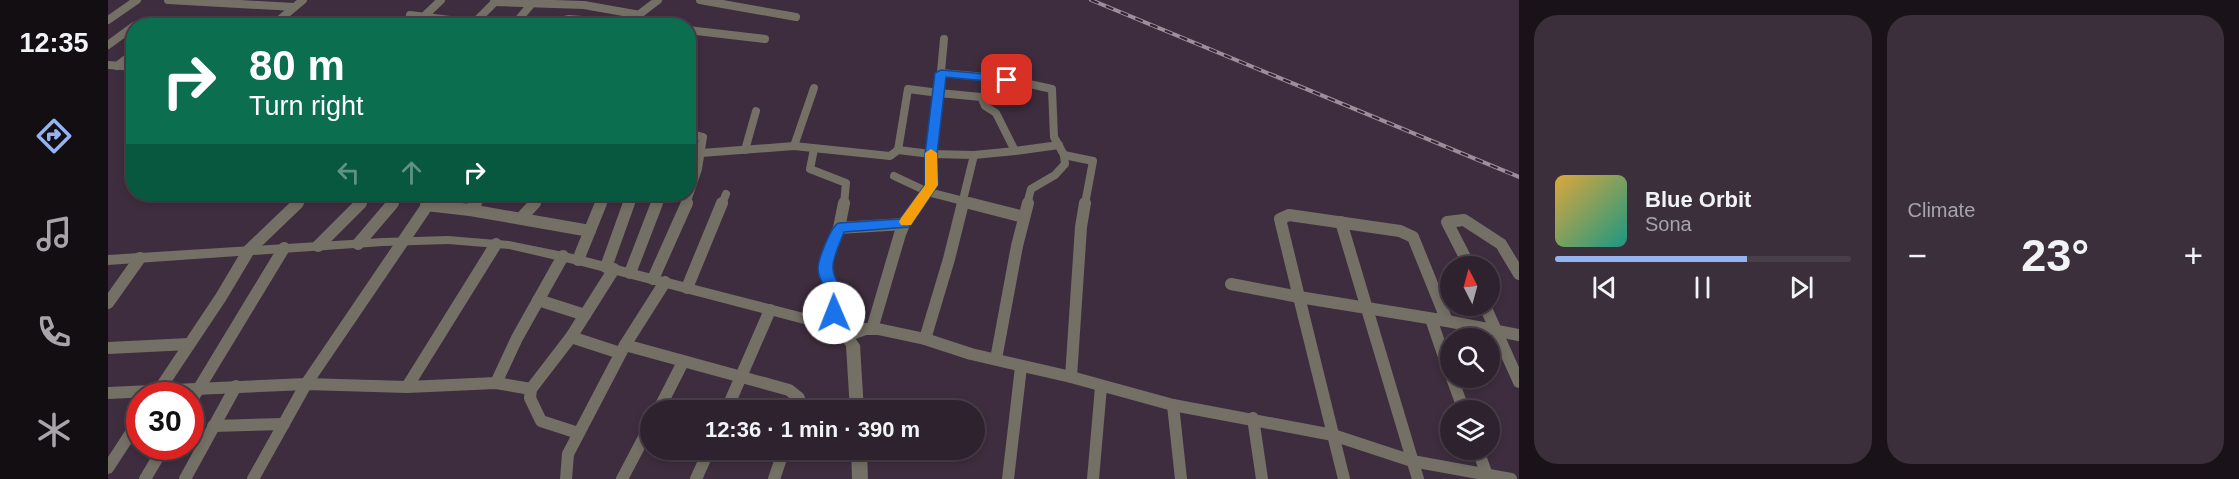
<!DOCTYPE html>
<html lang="en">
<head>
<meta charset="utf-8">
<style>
  body { margin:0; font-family:Arial,sans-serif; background:#3a2f3a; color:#f1f3f6; height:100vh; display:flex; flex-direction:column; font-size:22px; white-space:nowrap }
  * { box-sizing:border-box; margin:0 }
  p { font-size:20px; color:#a7a4aa }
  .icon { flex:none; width:33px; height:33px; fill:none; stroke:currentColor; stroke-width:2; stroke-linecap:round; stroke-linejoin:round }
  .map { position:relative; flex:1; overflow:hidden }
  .panel { display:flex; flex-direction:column; gap:15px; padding:15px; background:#191319; width:720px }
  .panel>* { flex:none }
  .hud { position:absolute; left:18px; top:18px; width:570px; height:183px; border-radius:24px; box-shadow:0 3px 9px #0003,0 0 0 2px #493f4a; background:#0b6e4f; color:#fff; overflow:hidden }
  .needle { width:39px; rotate:354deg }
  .tools { position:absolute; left:1332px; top:256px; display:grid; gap:12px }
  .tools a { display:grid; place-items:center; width:60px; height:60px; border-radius:50%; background:#2e222e; box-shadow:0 3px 9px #0003,0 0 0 2px #493f4a; font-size:30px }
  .speed { position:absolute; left:18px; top:382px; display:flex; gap:12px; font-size:30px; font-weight:700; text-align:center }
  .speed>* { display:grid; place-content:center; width:78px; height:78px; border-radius:50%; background:#2e222e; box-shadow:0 3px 9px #0003,0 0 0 2px #493f4a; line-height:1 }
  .speed .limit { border:9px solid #d22; background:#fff; color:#111 }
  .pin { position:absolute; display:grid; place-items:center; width:51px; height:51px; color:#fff; margin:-26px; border-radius:12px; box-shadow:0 3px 9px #0006 }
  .me { position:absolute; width:66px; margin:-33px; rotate:359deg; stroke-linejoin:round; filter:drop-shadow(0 0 4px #0008) }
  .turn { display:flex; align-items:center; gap:21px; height:126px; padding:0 24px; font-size:27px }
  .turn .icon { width:78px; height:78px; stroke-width:2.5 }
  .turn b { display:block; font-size:42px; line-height:51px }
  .lanes { display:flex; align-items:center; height:57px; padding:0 24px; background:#0003; justify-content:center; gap:30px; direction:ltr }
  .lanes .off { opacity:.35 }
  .big { font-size:45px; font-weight:700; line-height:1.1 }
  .panel .widget { flex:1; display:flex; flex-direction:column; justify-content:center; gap:9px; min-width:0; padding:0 21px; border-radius:24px; background:#3a2f3a }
  .song { display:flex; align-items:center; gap:18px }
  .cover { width:72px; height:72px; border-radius:9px; background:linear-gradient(135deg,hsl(40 70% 55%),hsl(170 70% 35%)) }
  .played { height:6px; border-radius:3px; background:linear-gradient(90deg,#95b2f1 65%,#493f4a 65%) }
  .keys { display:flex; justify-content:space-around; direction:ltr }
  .heat { display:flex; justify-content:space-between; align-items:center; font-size:33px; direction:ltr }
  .panel .tiles { flex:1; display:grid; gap:15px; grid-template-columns:repeat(2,1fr) }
  .trip { position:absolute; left:532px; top:400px; width:345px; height:60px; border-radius:30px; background:#2e222e; box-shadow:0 3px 9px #0003,0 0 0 2px #493f4a; font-weight:700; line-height:60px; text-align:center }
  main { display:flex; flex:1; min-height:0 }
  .tabs { display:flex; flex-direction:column; width:108px; justify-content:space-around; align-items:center; background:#120e12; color:#a7a4aa }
  .tabs .icon { width:42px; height:42px }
  .tabs .active { color:#95b2f1 }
  .tabs b { font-size:27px; color:#f1f3f6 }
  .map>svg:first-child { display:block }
</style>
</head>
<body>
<main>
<nav class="tabs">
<b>12:35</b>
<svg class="icon active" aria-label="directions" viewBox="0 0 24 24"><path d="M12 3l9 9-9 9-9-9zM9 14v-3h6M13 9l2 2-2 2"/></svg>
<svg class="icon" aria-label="music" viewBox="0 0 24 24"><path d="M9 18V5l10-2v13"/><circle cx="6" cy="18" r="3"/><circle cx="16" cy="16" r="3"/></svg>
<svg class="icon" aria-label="phone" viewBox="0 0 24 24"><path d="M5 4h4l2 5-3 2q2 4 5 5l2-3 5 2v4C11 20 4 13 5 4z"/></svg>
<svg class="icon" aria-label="climate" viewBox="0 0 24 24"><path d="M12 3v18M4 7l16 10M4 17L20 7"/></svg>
</nav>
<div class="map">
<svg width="1411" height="479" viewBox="0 0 1411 479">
  <rect width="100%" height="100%" fill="#3e2d3e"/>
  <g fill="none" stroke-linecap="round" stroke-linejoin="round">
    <g stroke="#747065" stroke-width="8">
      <polyline points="60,0 186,7"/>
      <polyline points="592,0 688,17"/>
      <polyline points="386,2 476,5 532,15"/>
      <polyline points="302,15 366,23"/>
      <polyline points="0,20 29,0"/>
      <polyline points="519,23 537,26"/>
      <polyline points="27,26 41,21 99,26"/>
      <polyline points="164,26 195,0"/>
      <polyline points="306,26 333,0"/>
      <polyline points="363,26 389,0"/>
      <polyline points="405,26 426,1"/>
      <polyline points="450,26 456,20 461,19 502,22"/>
      <polyline points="516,26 550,0"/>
      <polyline points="580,30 657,39"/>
      <polyline points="0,45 26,26"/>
      <polyline points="0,65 26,67"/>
      <polyline points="9,66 26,53"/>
      <polyline points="833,73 899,79 944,89 946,137 956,155 957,164 947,175 923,189 919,204"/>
      <polygon points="831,93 873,97 877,106 888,113 907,151 866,155 823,154"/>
      <polyline points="686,146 706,88"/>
      <polyline points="706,149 702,169 738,183 736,204"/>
      <polyline points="637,150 648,111"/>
      <polyline points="790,150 823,154 824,185 810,204"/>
      <polyline points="907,151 951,145"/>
      <polyline points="580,154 686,146 782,156 790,150 800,89 831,93 836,39"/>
      <polyline points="956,155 985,161 977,204"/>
      <polyline points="786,176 820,192 867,204"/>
      <polyline points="406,194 429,200"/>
      <polyline points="188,204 199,194"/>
      <polyline points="251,204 261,194"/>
      <polyline points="283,204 293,194"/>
      <polyline points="320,204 327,194"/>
      <polyline points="367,204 376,194"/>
      <polyline points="426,204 435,194"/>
      <polyline points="493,204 497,194"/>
      <polyline points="520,204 524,194"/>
      <polyline points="548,204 552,194"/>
      <polyline points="578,204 590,169 595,137 580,133"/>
      <polyline points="614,204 618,194"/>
      <polyline points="854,204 866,155"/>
    </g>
    <g stroke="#747065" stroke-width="12">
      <polyline points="861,203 916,217"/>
      <polyline points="318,205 362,210 482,231"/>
      <polyline points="362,210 368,203"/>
      <polygon points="1181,215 1292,231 1305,237 1339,321 1191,297 1172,219"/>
      <polyline points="413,218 427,203"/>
      <polyline points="1233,222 1310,479"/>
      <polyline points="731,228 796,224"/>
      <polyline points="250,244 285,203"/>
      <polyline points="210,246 253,203"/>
      <polyline points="470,260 493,203"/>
      <polyline points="498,267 521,203"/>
      <polyline points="1362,267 1339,222 1356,220 1393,244 1411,274"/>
      <polyline points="506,269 463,337 512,353"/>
      <polyline points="522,273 549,203"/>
      <polyline points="545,279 579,203"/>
      <polyline points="557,282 517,345 681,390 691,398 689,411"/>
      <polyline points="1123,284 1191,297"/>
      <polyline points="579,288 614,203"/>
      <polyline points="1191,297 1236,479"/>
      <polyline points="430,300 477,315"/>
      <polyline points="0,303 32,258"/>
      <polyline points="1377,306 1411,382"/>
      <polyline points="1323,319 1342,374"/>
      <polyline points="1339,321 1411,335"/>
      <polyline points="720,326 730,299 728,288 719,277 717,266 731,228 736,203"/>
      <polyline points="764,329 792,234 796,224 811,203"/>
      <polyline points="738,336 757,329 770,329 817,339 863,354 963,377 1065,405 1225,435 1304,461 1403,479"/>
      <polyline points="463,337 423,389 422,398 433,421 470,433"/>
      <polyline points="817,339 841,259 855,203"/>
      <polyline points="0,348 81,344"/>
      <polyline points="888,359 909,246 920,203"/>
      <polyline points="963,377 973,227 977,203"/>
      <polyline points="1344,378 1356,411"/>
      <polyline points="388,383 409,338 455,256"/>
      <polyline points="299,387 388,383 423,389"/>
      <polyline points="0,393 198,384 299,387 388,244"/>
      <polyline points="47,396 113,297 141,250 190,203"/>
      <polyline points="82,403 176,248"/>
      <polyline points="1065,405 1073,479"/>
      <polyline points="550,411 575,362"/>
      <polyline points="618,411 662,310"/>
      <polyline points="1145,418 1154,479"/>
      <polyline points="105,426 176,424"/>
      <polyline points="1370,450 1380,478"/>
      <polyline points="0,468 32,419"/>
      <polyline points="37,479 56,447"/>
      <polyline points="77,479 128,386"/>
      <polyline points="145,479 198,384 321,203"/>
      <polyline points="458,479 460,454 517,345"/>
      <polyline points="514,479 543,424"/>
      <polyline points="588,479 601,450"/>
      <polyline points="666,479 676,450"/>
      <polyline points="900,479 913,367"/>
      <polyline points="985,479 993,387"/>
    </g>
    <g fill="#747065" fill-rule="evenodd">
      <polygon points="340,236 401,241 470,255 719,319 740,328 752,345 756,411 742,411 738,346 730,336 711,328 470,265 401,249 340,244 275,246 0,265 0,255 275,238"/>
      <polygon points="743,450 759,450 760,479 744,479"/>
    </g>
    <g stroke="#9c8e9b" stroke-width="4">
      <polyline id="rail" points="983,0 1411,177"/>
    </g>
    <use href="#rail" stroke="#332334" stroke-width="2" stroke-dasharray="8" stroke-linecap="butt"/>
  </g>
  <path fill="#1a73e8" stroke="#114b97" stroke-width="1.5" d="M833,70L899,76L905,80L899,83L838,77L829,154L830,185L801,227L736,232C732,243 724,258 725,269C726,288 747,287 731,317H721L718,313C727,282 712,292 710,269C710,260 723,225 731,223L792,219L817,185V154L827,73Z"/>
  <polygon fill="#f59e0b" points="823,149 829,153 830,185 803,225 793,225 791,222 793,218 817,185 817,153"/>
</svg>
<div class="tools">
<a><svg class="needle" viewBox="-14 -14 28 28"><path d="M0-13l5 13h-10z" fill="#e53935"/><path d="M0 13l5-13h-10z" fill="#a7a4aa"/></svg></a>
<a><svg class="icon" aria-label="search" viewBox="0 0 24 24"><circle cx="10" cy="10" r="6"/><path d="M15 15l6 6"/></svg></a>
<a><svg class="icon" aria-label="layers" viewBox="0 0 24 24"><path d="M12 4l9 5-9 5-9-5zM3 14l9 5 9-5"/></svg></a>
</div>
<div class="speed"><div class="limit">30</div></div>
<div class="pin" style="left:899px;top:80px;background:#d93025"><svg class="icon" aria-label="arrive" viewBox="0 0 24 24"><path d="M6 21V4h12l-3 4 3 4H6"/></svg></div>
<svg class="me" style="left:726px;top:313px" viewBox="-20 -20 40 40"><circle r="19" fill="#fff"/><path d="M0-13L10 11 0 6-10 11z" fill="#1a73e8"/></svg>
<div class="trip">12:36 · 1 min · 390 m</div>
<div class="hud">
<div class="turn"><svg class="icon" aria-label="right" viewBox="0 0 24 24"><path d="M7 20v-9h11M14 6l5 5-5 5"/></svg><div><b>80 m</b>Turn right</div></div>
<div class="lanes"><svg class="icon off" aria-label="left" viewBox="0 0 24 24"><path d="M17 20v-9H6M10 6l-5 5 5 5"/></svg><svg class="icon off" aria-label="ahead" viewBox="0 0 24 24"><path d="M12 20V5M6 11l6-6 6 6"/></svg><svg class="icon" aria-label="right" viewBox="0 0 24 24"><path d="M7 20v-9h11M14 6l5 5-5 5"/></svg></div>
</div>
</div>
<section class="panel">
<div class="tiles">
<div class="widget">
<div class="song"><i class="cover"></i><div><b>Blue Orbit</b><p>Sona</p></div></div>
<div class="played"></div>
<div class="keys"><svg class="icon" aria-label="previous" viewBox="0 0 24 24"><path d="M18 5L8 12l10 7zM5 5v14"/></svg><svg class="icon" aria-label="pause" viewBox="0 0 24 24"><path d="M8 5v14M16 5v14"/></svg><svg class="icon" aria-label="next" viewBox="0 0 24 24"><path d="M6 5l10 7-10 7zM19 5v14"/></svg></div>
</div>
<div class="widget"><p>Climate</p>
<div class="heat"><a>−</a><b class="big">23°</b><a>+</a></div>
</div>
</div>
</section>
</main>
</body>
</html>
